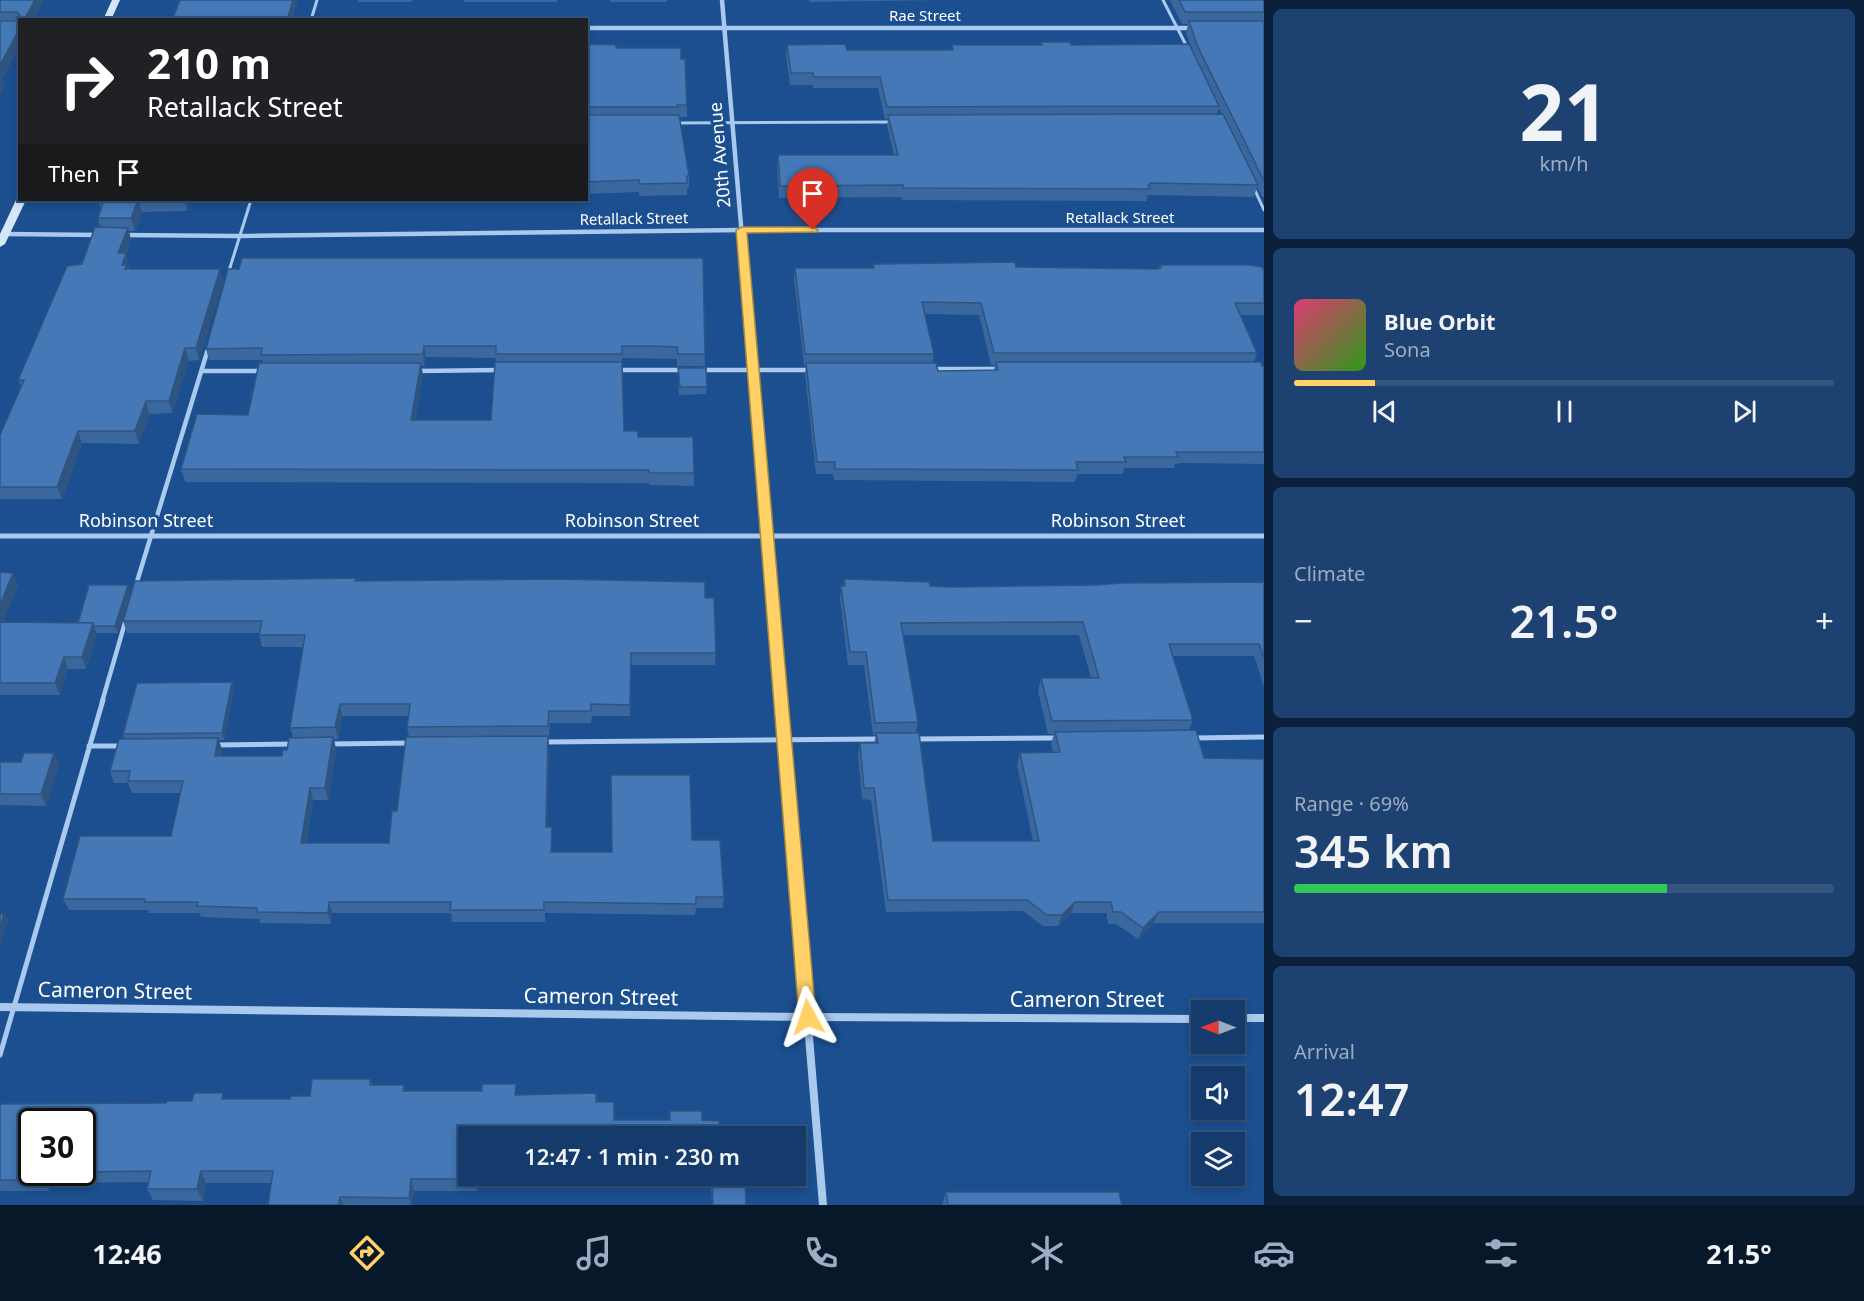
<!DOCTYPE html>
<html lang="en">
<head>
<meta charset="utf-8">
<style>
  body { margin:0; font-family:"Noto Sans",sans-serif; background:#1d4271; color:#f1f3f6; height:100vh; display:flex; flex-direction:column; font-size:22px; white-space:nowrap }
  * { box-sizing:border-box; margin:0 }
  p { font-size:20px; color:#9dadc1 }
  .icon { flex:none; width:33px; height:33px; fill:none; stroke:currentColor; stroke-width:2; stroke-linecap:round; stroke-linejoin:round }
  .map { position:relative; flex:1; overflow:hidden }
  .side { display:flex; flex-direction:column; gap:9px; padding:9px; background:#0b203b; width:600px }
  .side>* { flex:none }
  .banner { position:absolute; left:18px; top:18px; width:570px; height:183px; border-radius:0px; box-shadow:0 3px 9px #0003,0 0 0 2px #33557e; background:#202124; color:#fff; overflow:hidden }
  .needle { width:39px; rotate:270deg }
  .fabs { position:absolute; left:1191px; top:1000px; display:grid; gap:12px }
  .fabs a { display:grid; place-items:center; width:54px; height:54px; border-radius:0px; background:#143b6b; box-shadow:0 3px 9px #0003,0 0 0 2px #33557e; font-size:30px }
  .speed { position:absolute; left:18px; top:1108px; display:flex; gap:12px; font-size:30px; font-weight:700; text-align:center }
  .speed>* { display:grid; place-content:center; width:78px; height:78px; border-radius:50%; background:#143b6b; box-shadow:0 3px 9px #0003,0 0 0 2px #33557e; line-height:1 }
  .speed .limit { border:3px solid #111; border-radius:9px; background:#fff; color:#111 }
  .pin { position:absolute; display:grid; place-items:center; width:51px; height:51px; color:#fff; margin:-62px -26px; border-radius:50% 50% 50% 0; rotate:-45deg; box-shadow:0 0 6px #0007 }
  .pin .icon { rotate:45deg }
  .me { position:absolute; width:66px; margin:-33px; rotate:355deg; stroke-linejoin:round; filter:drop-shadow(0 0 4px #0008) }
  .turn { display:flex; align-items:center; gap:21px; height:126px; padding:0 30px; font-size:27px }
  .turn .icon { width:78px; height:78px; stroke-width:2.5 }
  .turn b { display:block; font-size:42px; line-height:51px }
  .then { display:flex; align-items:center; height:57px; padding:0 30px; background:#0003; gap:12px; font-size:22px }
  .big { font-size:45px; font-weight:600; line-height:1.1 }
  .side .card { flex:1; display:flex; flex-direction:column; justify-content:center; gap:9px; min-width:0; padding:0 21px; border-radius:9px; background:#1d4271 }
  .side .dial { align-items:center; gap:0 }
  .dial b { font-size:78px; line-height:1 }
  .song { display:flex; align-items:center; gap:18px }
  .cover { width:72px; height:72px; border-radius:9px; background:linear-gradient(135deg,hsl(340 70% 55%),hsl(110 70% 35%)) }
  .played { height:6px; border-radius:3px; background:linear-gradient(90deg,#ffd166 15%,#33557e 15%) }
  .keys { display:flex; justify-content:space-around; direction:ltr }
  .heat { display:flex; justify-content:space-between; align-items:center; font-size:33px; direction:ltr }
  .charge { height:9px; border-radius:4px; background:linear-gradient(90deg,#34c759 69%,#33557e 0) }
  .trip { position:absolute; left:458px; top:1126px; width:348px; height:60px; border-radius:0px; background:#143b6b; box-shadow:0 3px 9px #0003,0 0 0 2px #33557e; font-weight:600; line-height:60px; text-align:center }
  .tabs { display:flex; height:96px; justify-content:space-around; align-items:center; background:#08182b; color:#9dadc1 }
  .tabs .icon { width:42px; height:42px }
  .tabs .selected { color:#ffd166 }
  .tabs b { font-size:27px; color:#f1f3f6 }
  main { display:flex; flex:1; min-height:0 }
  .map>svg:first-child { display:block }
</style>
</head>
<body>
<main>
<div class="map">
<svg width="1264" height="1205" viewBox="0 0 1264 1205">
  <rect width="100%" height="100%" fill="#1b4f8f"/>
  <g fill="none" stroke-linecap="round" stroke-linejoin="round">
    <g stroke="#a9c9ee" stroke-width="3">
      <polyline points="1163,0 1188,49"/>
      <polyline points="311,20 317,0"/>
      <polyline points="676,123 893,122"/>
      <polyline points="1253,186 1264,210"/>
      <polyline points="228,274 251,200"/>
    </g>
    <g stroke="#a9c9ee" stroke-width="4.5">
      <polyline points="934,369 1000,369"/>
      <polyline points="619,370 682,370"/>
      <polyline points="700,370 811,370"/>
      <polyline points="202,371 262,371"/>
      <polyline points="418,371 499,370"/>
      <polyline points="136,585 208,349"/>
      <polyline points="102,702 126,619"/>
    </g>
    <g stroke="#a9c9ee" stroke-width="5">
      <polyline points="1193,738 1264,737"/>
      <polyline points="914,739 1059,738"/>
      <polyline points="545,742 879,739"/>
      <polyline points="329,744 411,743"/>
      <polyline points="215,745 294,744"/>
      <polyline points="89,746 123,746"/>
      <polyline points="0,1055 103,700"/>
    </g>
    <g stroke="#a9c9ee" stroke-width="4.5">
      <polyline points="722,0 748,308"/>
      <polyline points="586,28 1195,28"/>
      <polyline points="5,234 100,235"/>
      <polyline points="122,235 239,236 742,230 1264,230"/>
    </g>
    <g stroke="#a9c9ee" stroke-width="5">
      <polyline points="748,307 781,702"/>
      <polyline points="0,536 1264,536"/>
    </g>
    <g stroke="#a9c9ee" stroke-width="8">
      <polyline points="781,700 823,1205"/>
      <polyline points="0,1007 808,1017 1202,1019"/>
      <polyline points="1234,1018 1264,1018"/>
    </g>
    <g fill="#d6e6fa" fill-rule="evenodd">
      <polygon points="112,0 120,0 111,20 103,20"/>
      <polygon points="20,198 20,200 26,200 5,244 0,247 0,234 16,200"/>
    </g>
  </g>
  <g fill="#3a679d" fill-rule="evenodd">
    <polygon points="0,0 44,0 2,79 5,86 0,95"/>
    <rect x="358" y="0" width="54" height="2"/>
    <rect x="464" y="0" width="93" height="2"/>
    <rect x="610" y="0" width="57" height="2"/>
    <polygon points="809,0 943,0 809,2"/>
    <path d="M1170,0H1264V197H1262L1257,187L1254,197L1148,195L1146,201L902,200L901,197L779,198L777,167L778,155H894L887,126L888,119H885L878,88H813L812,85H790L786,56L787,45L847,50H951L952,45H1041V42L1071,45L1193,52L1186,33L1188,24H1182ZM1219,108L1222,114H1217Z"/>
    <polygon points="586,44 616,48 681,59 687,105 687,117 679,117 689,176 689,188 687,188 687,195 639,196 639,192 586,194"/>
    <polygon points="98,200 190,200 187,211 142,212 135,231 129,231 131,240 126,254 129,265 128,269 223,281 199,360 189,361 172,413 149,414 139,444 82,443 62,499 0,499 0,435 21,387 18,380 100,227 98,218 101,209"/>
    <path d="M703,258L705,366H677V359L622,358L624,431L638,437L694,473V486L649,485V483L185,482L181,469L248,415L263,363L262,360H209L206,349ZM426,357L496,358L491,420H415L423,375L421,366H424Z"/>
    <path d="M873,264L1016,267L1156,269L1159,268L1160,265L1264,271V315H1240L1257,353L1254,362L1264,366V464L1184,463L1175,464L1174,468H1124L1123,474H1077L1075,482L834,480L833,474H816L805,374L806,365H804L794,279L795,268H873ZM925,314L979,315L991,365H995L994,370L938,371L932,363L934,354Z"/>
    <polygon points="678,368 707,387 706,394 679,395"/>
    <polygon points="0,572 18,585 3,622 78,623 130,593 118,633 96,633 97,635 86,669 68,669 60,695 0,695"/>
    <path d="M844,579L930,586L952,587L1264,582V687L1254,656H1173L1193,720L1189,730L1204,758L1264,759V923H1154L1138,939L1116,924H1108L1106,913H1071L1058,926H1043L1023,911L886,912L871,800L862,799L858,755L860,743H874L876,735H873L864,665H848L840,599L841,586H843ZM903,635H1079L1091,678H1041L1038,691L1048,734H1054L1051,744L1053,752L1020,753L1017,765L1033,841H933L916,733L918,722Z"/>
    <path d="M356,581L705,598L716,653L715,665H631L630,716H592L591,723H550L549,738H548L549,747L547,827H552V852H612L692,840L724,897L723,908H696L695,915L545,913V922H452L451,913H332L331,924L260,923L259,919L201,917L199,913H149L148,910H69L63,899L171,836L181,793H132L128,783H114L110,771L125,739L123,734L232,682L234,688L224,740H219L222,750L221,756H282L287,750L293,737L290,728L303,647H262L259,635V633H127L123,621ZM342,716H409L407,727L409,737L397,811L389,843H306L313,800H328L336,749L334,739H338Z"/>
    <polygon points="54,753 59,765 46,806 0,805 0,762 21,762"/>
    <path d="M370,1079L372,1085H404L405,1091L517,1095L597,1102L614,1120H669L670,1111L702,1120L468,1137V1176H531L530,1186L477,1185V1191H414L412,1205H268L271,1183H206L203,1201L153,1200L147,1189L149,1182L51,1183L49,1191H0V1104L166,1103L226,1099H290L310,1096ZM82,1122V1173H32Z"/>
    <polygon points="652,1176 745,1176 746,1205 712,1205 711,1188 652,1187"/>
    <polygon points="946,1192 1122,1205 942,1205"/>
  </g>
  <g fill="#305480">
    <polygon points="35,0 44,0 34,20 24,20"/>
    <polygon points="293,0 298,0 292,20 287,20"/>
    <polygon points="20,28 20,46 2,79 5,86 0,95 0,65"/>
    <polygon points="138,200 142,212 135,231 131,218"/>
    <polygon points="184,200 190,200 187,211"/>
    <polygon points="128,228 131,240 126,254 129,265 125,277 118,253"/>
    <polygon points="220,269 223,281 199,360 196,348"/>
    <polygon points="424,346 426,357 424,366 423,354"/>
    <polygon points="185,348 189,361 172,413 169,401"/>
    <polygon points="421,363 423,375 413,432 411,420"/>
    <polygon points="146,401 149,414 139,444 135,431"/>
    <polygon points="78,431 82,443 62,499 57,487"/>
    <polygon points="13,573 18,585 0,630 0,605"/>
    <polygon points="128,585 130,593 118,633 115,626"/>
    <polygon points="93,623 97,635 86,669 82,657"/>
    <polygon points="64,657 68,669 60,695 55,683"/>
    <polygon points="232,682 234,688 224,740 222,733"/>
    <polygon points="340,704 342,716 338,739 335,727"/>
    <polygon points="548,736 549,747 546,838 546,827"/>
    <polygon points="333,737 336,749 328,800 325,788"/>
    <polygon points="218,738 222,750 218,768 215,756"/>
    <polygon points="54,753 59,765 46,806 41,794"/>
    <polygon points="310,788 313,800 304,854 301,843"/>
    <polygon points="329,902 332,913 331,924 328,913"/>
    <polygon points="1075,902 1071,913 1058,926 1062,915"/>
    <polygon points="1159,912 1154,923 1138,939 1143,928"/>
    <polygon points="4,914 8,920 0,947 0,928"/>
    <polygon points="201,1171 206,1183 203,1201 197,1189"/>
    <polygon points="43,1173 51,1183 49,1191 42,1180"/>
    <polygon points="475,1176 477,1185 477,1191 475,1179"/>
    <polygon points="411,1179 414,1191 412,1205 411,1205 409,1198"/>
    <polygon points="340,1197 343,1205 339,1205"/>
  </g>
  <g fill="#4478b7" stroke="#305480" stroke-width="1.5">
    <polygon points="0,0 35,0 24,20 20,20 20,28 0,65 0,21 17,21 21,17 17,12 0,12"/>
    <polygon points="180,0 293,0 287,20 172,20"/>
    <polygon points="1179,0 1264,0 1264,12 1185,12"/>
    <polygon points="1189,21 1264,21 1264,181 1197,45"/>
    <polygon points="1041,42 1070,42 1071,45 1189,44 1219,106 887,107 880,77 814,77 813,73 791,73 787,45 845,44 847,50 953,50 952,45 1042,45"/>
    <polygon points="586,44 616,45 616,48 681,48 681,59 685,59 687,105 677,105 678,107 586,107"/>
    <polygon points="1223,114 1258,185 1151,183 1148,185 1150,189 903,188 903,185 780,186 778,155 898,155 888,115"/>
    <polygon points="586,115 679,115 689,176 687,176 687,183 639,184 639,180 586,182"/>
    <polygon points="98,200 159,200 138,200 131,218 98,218 104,200"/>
    <polygon points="95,227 128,228 118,253 126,253 122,265 127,265 125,269 220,269 196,348 185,348 169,401 146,401 135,431 78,431 57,487 0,487 0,435 24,380 18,380 67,266 82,264"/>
    <polygon points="242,258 703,258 705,354 678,354 677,347 652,346 622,346 622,354 496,354 496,346 424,346 423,354 261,355 262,348 206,349 228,269 239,269"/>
    <polygon points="1015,262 1016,267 1156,269 1161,268 1160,265 1249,265 1262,267 1264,271 1264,303 1235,303 1257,353 994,353 981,303 922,302 934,354 805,354 795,268 874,268 873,264"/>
    <polygon points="495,362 622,362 624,431 638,431 638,437 693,437 694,473 649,473 649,470 181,469 197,414 248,415 259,363 421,363 411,420 491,420"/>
    <polygon points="996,362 1261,362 1262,366 1264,366 1264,452 1176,452 1178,457 1124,457 1126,462 1076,462 1078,470 835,469 835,462 817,462 806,363 936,363 938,371 998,370"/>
    <polygon points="678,368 706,368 707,387 680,387"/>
    <polygon points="0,572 13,573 0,605"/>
    <polygon points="356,578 355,581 554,579 705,582 705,598 714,598 716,653 631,653 630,705 591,704 591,711 549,711 548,726 407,727 410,704 340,704 335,727 290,728 305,635 259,635 262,621 123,621 135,581"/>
    <polygon points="844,579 929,582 930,586 952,587 1096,585 1121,583 1264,582 1264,658 1259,644 1169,644 1193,720 1052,721 1041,678 1099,678 1083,622 901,623 918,722 875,723 866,652 850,652 841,586 845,586"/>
    <polygon points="89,585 128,585 115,626 94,626 93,623 78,623"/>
    <polygon points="0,622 93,623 82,657 64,657 55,683 0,683"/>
    <polygon points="232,682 222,733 123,734 137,683"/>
    <polygon points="1196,730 1204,758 1264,759 1264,912 1159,912 1143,928 1121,912 1113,912 1111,902 1075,902 1062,915 1047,915 1027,900 888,900 874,788 864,788 860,743 878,743 876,733 919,733 933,841 1039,841 1020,753 1060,752 1055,732"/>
    <polygon points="548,736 546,827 552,827 551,852 612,852 611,775 690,775 692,840 720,840 724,897 696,897 696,904 544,902 544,910 450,910 451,902 329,902 328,913 257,912 257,908 197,906 198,902 145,902 145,899 63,899 80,836 171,836 183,781 128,781 130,771 110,771 119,739 218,738 215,756 282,756 283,750 287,750 289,738 333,737 325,788 310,788 301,843 389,843 392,811 397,811 406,737"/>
    <polygon points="24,753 54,753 41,794 0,794 0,762 21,762"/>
    <polygon points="0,914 4,914 0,928"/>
    <polygon points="312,1079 370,1079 370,1085 404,1085 403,1091 482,1091 482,1084 516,1084 515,1095 596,1093 596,1102 614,1102 614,1120 670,1120 670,1111 702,1111 702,1120 719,1121 720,1137 468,1137 468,1176 475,1176 475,1179 411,1179 409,1198 340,1197 339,1205 268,1205 273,1171 201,1171 197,1189 147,1189 151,1171 82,1172 82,1122 32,1122 32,1173 43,1173 42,1180 0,1180 0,1104 166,1103 167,1101 192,1101 194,1093 223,1093 222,1099 290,1099 291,1096 310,1096"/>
    <polygon points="676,1176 745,1176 746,1205 713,1205 712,1176"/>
    <polygon points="946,1192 1119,1192 1122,1205 948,1205"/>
  </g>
  <polygon fill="#ffd166" stroke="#a68842" stroke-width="1.5" points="813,227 818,230 817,232 747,233 816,1017 814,1023 808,1025 802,1023 799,1017 736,230 742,227"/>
  <g text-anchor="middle" stroke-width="6" stroke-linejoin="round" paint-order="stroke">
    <g font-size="15" fill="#fff" stroke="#1b4f8f">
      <text x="925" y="21">Rae Street</text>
      <text x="1120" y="223">Retallack Street</text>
      <text transform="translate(634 219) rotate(-1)" y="5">Retallack Street</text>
    </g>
    <g font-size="18" fill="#fff" stroke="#1b4f8f">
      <text transform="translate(720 155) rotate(-95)" y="6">20th Avenue</text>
      <text x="146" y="527">Robinson Street</text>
      <text x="632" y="527">Robinson Street</text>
      <text x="1118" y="527">Robinson Street</text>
    </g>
    <g font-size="21" fill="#fff" stroke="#1b4f8f">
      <text transform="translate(115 991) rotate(1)" y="7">Cameron Street</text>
      <text transform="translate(601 997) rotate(1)" y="7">Cameron Street</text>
      <text x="1087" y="1007">Cameron Street</text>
    </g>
  </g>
</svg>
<div class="fabs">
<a><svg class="needle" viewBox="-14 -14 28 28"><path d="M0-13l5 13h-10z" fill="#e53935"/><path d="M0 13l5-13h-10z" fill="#9dadc1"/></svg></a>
<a><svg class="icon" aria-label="sound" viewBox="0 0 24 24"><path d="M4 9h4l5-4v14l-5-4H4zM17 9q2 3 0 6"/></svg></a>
<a><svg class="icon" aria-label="layers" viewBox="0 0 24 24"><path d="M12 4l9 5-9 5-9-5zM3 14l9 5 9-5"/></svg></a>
</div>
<div class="speed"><div class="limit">30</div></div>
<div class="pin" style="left:813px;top:230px;background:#d93025"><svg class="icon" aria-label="arrive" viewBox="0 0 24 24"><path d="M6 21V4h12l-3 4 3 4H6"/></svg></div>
<svg class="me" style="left:808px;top:1017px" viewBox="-20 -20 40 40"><path d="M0-17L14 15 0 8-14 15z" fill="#ffd166" stroke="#fff" stroke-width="4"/></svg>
<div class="trip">12:47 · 1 min · 230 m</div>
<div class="banner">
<div class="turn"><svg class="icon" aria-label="right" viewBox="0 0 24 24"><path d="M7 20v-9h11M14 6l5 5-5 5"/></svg><div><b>210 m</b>Retallack Street</div></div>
<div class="then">Then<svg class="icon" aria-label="arrive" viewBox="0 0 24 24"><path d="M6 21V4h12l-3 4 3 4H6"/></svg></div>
</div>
</div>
<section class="side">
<div class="card dial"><b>21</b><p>km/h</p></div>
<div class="card">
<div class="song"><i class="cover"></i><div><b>Blue Orbit</b><p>Sona</p></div></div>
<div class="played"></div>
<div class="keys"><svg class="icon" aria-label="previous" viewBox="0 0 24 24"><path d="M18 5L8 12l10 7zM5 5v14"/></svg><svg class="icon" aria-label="pause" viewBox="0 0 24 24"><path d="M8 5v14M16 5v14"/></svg><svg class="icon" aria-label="next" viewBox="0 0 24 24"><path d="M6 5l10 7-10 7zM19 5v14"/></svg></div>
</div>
<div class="card"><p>Climate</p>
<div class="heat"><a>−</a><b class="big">21.5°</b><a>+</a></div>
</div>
<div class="card"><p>Range · 69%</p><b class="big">345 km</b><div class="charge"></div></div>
<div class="card"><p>Arrival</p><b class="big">12:47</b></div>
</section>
</main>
<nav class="tabs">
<b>12:46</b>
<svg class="icon selected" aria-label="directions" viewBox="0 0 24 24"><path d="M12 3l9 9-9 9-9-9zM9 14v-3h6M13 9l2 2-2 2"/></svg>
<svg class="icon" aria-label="music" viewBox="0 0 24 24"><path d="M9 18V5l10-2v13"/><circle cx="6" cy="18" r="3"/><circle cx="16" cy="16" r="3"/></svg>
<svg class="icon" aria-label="phone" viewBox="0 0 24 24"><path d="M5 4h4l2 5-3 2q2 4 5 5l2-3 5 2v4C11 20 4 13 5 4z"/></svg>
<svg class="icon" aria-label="climate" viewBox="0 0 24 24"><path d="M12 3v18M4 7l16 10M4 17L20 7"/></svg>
<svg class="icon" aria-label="car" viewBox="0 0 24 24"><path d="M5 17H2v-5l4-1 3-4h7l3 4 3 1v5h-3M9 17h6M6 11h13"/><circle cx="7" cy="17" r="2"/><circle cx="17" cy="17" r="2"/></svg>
<svg class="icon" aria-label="filters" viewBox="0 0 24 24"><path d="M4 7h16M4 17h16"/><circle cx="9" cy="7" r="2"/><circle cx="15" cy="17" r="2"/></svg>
<b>21.5°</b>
</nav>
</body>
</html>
